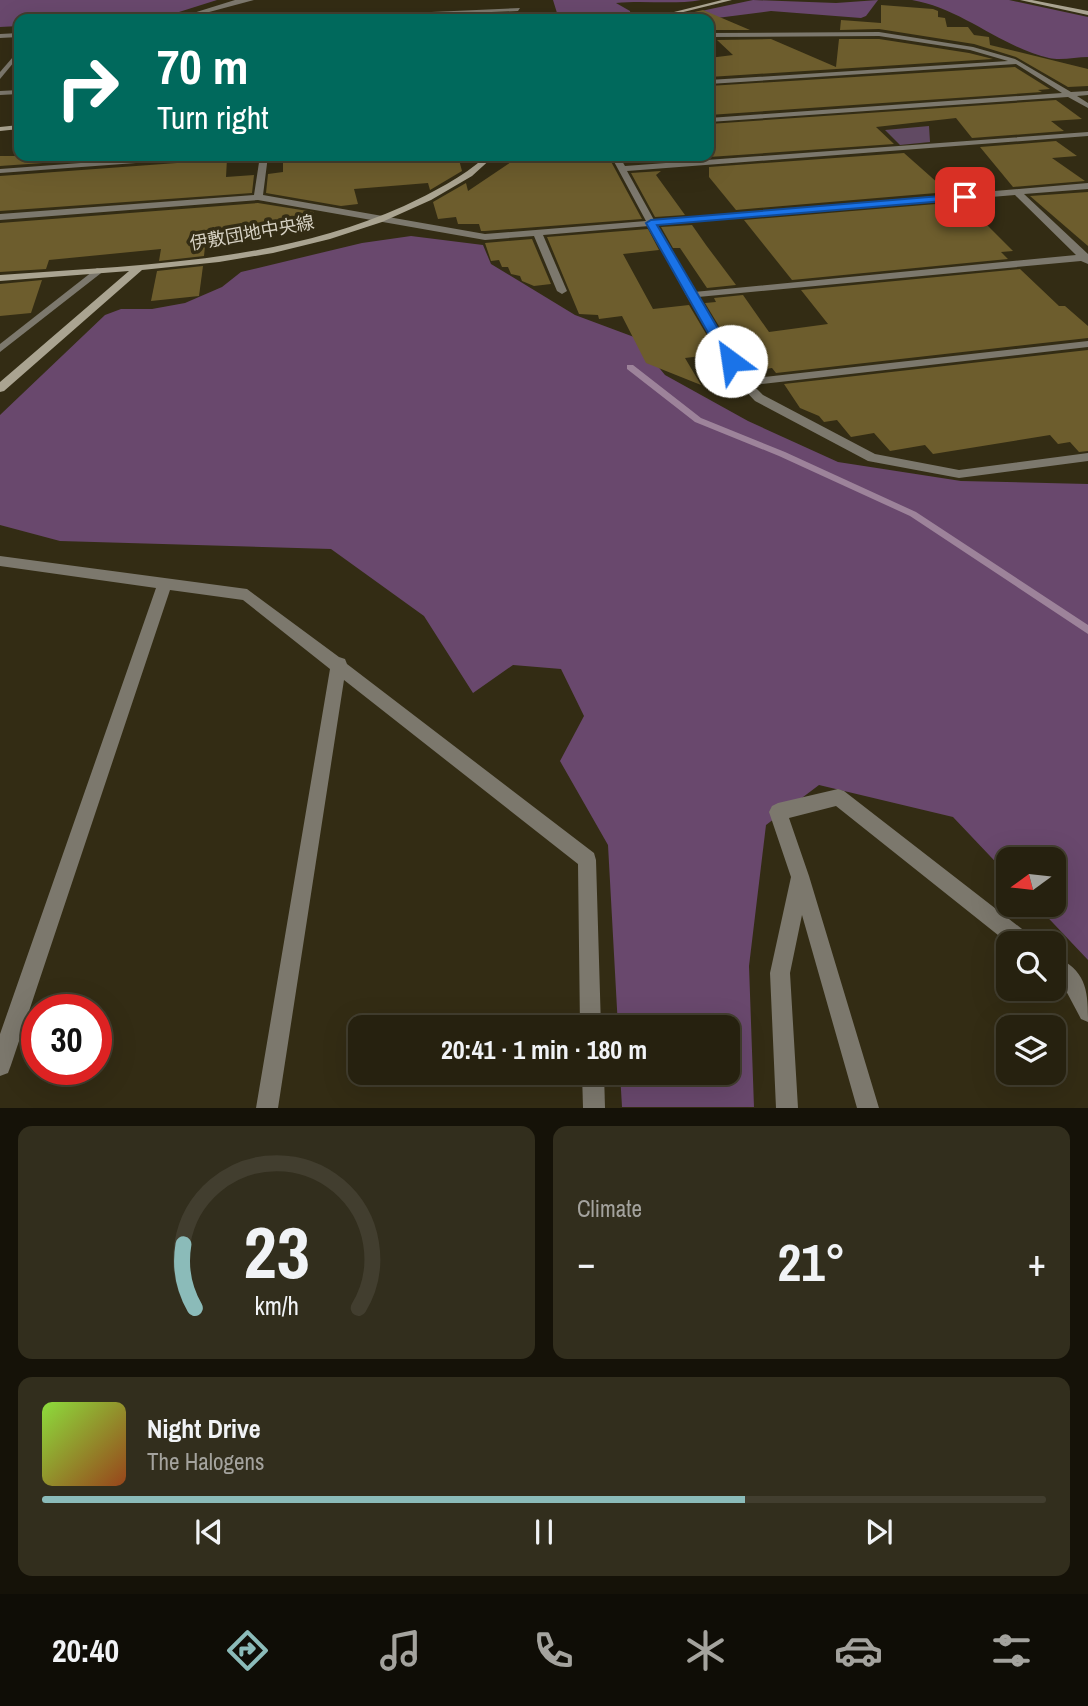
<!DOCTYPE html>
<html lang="en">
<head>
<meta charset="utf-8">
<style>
  body { margin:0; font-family:"Archivo Narrow","Noto Sans JP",sans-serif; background:#322e1d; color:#f1f3f6; height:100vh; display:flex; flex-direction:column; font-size:26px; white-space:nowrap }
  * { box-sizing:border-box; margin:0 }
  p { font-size:23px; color:#a4a39e }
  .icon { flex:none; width:38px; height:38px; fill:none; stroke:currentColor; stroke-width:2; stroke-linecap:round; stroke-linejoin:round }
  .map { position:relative; height:1108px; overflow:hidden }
  .drawer { display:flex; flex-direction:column; gap:18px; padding:18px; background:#151208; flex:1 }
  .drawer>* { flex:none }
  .guide { position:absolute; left:14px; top:14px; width:700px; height:147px; border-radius:14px; box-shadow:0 7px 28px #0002,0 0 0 2px #423e2f; background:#00695c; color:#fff; overflow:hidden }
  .needle { width:46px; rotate:255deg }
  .fabs { position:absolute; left:996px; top:847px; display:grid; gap:14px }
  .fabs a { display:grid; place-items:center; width:70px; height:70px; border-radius:14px; background:#26210f; box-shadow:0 7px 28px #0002,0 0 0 2px #423e2f; font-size:35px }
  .speed { position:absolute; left:21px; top:994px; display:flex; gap:14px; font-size:35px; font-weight:700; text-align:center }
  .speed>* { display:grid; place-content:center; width:91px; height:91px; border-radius:50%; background:#26210f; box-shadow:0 7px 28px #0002,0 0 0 2px #423e2f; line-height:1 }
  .speed .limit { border:10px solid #d22; background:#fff; color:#111 }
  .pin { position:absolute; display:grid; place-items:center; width:60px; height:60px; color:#fff; margin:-30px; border-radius:14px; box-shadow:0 4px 10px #0006 }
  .me { position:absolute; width:77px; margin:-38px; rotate:329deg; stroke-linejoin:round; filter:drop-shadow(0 0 5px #0008) }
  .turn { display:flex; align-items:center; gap:24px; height:147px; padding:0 28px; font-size:32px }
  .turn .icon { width:91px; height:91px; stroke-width:2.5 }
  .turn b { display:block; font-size:49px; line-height:60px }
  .big { font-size:52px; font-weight:700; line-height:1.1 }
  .drawer .widget { flex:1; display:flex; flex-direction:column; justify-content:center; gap:10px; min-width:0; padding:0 24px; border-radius:14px; background:#322e1d }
  .drawer .dial { align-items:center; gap:0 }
  .dial svg { height:182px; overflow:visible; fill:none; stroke:#423e2f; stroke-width:7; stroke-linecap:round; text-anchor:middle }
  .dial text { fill:#f1f3f6; stroke:none }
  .song { display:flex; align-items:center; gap:21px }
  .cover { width:84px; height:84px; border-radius:10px; background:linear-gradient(135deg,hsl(90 70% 55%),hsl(20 70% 35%)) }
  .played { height:7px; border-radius:4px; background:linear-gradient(90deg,#8bbbb9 70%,#423e2f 70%) }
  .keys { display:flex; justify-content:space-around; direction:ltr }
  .heat { display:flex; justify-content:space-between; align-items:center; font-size:38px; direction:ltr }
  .drawer .tiles { flex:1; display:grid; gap:18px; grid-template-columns:1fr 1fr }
  .widget:last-child { grid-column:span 2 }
  .trip { position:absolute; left:348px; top:1015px; width:392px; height:70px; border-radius:14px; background:#26210f; box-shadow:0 7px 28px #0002,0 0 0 2px #423e2f; font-weight:700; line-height:70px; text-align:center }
  .dock { display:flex; height:112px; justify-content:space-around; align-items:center; background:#0f0d06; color:#a4a39e }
  .dock .icon { width:49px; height:49px }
  .dock .on { color:#8bbbb9 }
  .dock b { font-size:32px; color:#f1f3f6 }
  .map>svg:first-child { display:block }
</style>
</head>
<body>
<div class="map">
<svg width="1088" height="1108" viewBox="0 0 1088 1108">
  <rect width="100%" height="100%" fill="#332c14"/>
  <polygon fill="#614a63" points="929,126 930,142 900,145 885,130"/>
  <g fill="#69486d">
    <polygon points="0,0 217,0 160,18 19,19 19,26 0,27"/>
    <path d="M553,0H701C672,5 645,0 616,3L630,11L631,17L624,19H575L557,13Z"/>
    <polygon points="753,0 836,3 878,0 866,16 861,18 771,11 709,19 686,17 687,14"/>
    <path d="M912,0H1009L1088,17V57C1076,57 1061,61 1049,58C1001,47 961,8 912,0Z"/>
    <polygon points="411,236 483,245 491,264 575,315 634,337 665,375 748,421 838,462 961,481 1088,484 1088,960 1036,905 1054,905 1054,859 1008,859 1008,875 953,817 819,785 766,825 749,966 754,1107 622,1107 620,1073 728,1073 728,1027 618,1027 608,845 560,761 584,716 561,669 513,665 473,693 424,616 331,549 60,541 0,525 0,415 105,315 121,309 152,309 185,303 222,287 241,272 362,243"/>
  </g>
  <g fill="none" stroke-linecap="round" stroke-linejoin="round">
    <polygon fill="#9d839a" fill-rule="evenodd" points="627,365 633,365 701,418 785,452 916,512 1088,625 1088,634 910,516 779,456 695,422 627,369"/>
  </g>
  <g fill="#6d5d2d">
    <polygon points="881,5 933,9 938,11 938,17 945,18 947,27 968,27 974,35 989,37 990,45 1088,69 1088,86 1068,87 1016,57 974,44 879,29 840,30 841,20 881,23"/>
    <polygon points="703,10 750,30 709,30 709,19 696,19 690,13"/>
    <polygon points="771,39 836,67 839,39 879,39 969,53 993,59 709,77 709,58 733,55 717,40"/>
    <polygon points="1015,67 1050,89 1038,90 1042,92 709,115 709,86"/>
    <polygon points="1056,100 1082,119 1051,121 1064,131 972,138 956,118 876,127 894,144 709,157 709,124"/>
    <polygon points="1056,141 1077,156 1052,158 1085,181 1013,187 980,147"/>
    <polygon points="904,153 948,192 736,210 709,177 709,167"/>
    <polygon points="0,156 143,156 0,166"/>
    <polygon points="210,156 214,156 214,160 227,159 226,177 254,175 252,193 0,211 0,176 204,161"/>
    <polygon points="314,156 458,156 462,171 430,190 428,183 354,189 358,204 341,206 266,193 268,174 283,172 283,158"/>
    <polygon points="520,156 608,156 642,219 485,231 481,231 479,224 458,224 456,217 438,219 433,202 466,183 468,191"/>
    <polygon points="622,156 681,156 676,160 626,163"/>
    <polygon points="661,171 656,175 685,215 655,217 631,173"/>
    <polygon points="1088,192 1088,246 1030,196"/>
    <polygon points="960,202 967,205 1013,251 1001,252 1008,259 792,280 744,220"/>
    <polygon points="258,203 314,212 314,225 312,228 262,233 262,238 205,246 204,256 159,261 161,249 49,260 46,269 0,272 0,223"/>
    <polygon points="692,225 706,245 736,285 707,288 680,248 673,248 661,227"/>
    <polygon points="648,229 659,250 623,254 653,309 689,305 718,354 685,358 701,385 646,363 622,316 599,319 598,315 579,314 547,237"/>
    <polygon points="532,239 551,284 534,286 522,281 520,276 511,274 508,267 502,267 499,260 491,261 485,243"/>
    <polygon points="203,266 199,296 151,301 157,271"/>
    <polygon points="1020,269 1059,306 1065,306 1088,326 1088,338 776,373 772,368 751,371 738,351 734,351 705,303 716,302 714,298 743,295 769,332 828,324 801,290"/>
    <polygon points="42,280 31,313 0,316 0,284"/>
    <polygon points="1088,350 1088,451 1079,452 1070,442 1058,444 1050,435 933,454 925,445 890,451 874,433 851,437 837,420 824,422 819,416 800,408 784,384"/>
  </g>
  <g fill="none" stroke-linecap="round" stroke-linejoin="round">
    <g fill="#7c786d" fill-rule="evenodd">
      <polygon points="235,0 254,0 183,19 174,19"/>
      <polygon points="520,8 518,11 316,19 319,17"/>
      <polygon points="879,32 973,47 1015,59 1071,92 1088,91 1088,95 1077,96 1088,103 1088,108 1068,97 709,122 709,118 1062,93 1016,64 709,84 709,80 1008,61 970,50 879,36 709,37 709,33"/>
      <polygon points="19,33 19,37 0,38 0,34"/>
      <polygon points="19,50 19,56 0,79 0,72"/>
      <polygon points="19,90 19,94 0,95 0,91"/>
      <path d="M1088,132V136L627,171L654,220L1088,183V189L1024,194L1088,254V264L1081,261L698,297L747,379L1088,341V347L753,385L763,395L875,454L959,470L1088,453V461L959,478L868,461L755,401L740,385L686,295L649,226L543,235L567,291L562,294L557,291L534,236L485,240L258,200L0,220V214L254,195L260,156H268L263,195L485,234L646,221L611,156H619L625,166ZM1015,195L1076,255L694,292L657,225Z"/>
      <polygon points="175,156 208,156 204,158 0,173 0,169"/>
      <polygon points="97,268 105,270 0,352 0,344"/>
      <polygon points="0,556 247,589 339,657 345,659 347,664 594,853 596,860 601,1027 580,1027 578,864 344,680 278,1108 256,1108 330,669 243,600 170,590 11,1065 8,1073 0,1076 0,1034 156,588 0,566"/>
      <polygon points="838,789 844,791 1031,936 1034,943 1008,943 836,806 789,818 809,876 879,1108 857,1108 802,915 790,973 798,1108 776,1108 770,973 791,877 769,812 772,806 778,803"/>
      <path d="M1054,956C1087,970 1088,991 1088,1022L1081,1019L1064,987L1054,979Z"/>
      <polygon points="582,1073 604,1073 605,1108 583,1108"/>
    </g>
    <g fill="#aaa491" fill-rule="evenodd">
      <polygon points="722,0 732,0 655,19 646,19"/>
      <polygon points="1020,0 1032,0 1088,11 1088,15"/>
      <polygon points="19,125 19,129 0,131 0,127"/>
      <path d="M486,156H494L472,176L431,200L382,222L330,239L273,253L219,262L142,270L4,391L0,392V382L129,271L0,281V275C136,265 277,263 404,206C433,192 462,178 486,156Z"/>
    </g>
  </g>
  <polygon fill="#1a73e8" stroke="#114b97" stroke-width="2" points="965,194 970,197 968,199 657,225 737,361 731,365 724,361 646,223 651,220"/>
  <g text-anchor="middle" stroke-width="7" stroke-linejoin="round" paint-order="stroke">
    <g font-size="18" fill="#d6d1c3" stroke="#332c14">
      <text transform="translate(252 233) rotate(-10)" y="6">伊敷団地中央線</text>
    </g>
  </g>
</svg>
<div class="fabs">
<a><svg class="needle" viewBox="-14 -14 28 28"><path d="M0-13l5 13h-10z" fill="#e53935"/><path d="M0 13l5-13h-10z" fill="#a4a39e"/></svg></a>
<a><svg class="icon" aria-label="search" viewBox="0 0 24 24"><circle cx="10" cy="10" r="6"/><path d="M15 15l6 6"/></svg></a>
<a><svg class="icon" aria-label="layers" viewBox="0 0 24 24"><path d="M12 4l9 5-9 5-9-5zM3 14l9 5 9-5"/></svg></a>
</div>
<div class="speed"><div class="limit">30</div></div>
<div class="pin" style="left:965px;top:197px;background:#d93025"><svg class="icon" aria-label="arrive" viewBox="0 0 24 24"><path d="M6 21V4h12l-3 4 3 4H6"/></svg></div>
<svg class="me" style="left:731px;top:361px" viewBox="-20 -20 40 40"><circle r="19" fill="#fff"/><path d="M0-13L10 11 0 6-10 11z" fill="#1a73e8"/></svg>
<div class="trip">20:41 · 1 min · 180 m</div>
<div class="guide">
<div class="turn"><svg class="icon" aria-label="right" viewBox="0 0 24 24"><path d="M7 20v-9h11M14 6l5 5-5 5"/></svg><div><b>70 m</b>Turn right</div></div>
</div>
</div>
<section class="drawer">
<div class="tiles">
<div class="widget dial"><svg viewBox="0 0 100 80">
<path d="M14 69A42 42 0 1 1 86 69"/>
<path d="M14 69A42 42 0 0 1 9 41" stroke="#8bbbb9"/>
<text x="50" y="56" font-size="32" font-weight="700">23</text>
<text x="50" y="72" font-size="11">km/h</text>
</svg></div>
<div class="widget"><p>Climate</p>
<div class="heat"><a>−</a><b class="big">21°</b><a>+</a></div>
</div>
<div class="widget">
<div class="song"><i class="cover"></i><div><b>Night Drive</b><p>The Halogens</p></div></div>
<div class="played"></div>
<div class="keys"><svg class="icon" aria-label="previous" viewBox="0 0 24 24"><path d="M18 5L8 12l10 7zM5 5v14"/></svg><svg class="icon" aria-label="pause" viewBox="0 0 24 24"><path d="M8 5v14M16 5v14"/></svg><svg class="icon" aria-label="next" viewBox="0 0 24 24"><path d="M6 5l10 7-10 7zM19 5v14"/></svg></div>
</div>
</div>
</section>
<nav class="dock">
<b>20:40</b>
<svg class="icon on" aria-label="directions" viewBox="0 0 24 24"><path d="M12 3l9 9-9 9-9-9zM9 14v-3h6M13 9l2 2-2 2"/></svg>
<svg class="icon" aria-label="music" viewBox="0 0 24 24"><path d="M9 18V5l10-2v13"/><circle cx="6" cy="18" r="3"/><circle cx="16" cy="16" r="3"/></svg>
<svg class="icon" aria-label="phone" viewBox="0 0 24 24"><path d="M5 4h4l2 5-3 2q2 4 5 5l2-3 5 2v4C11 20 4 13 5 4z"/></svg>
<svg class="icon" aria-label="climate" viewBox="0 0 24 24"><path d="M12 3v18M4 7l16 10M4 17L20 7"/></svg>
<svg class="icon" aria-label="car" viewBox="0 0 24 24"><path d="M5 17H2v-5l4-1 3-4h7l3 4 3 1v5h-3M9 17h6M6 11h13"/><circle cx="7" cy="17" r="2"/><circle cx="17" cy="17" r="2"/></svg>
<svg class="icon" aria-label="filters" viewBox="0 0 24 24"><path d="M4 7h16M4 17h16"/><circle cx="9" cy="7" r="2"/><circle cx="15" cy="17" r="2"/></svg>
</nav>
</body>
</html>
